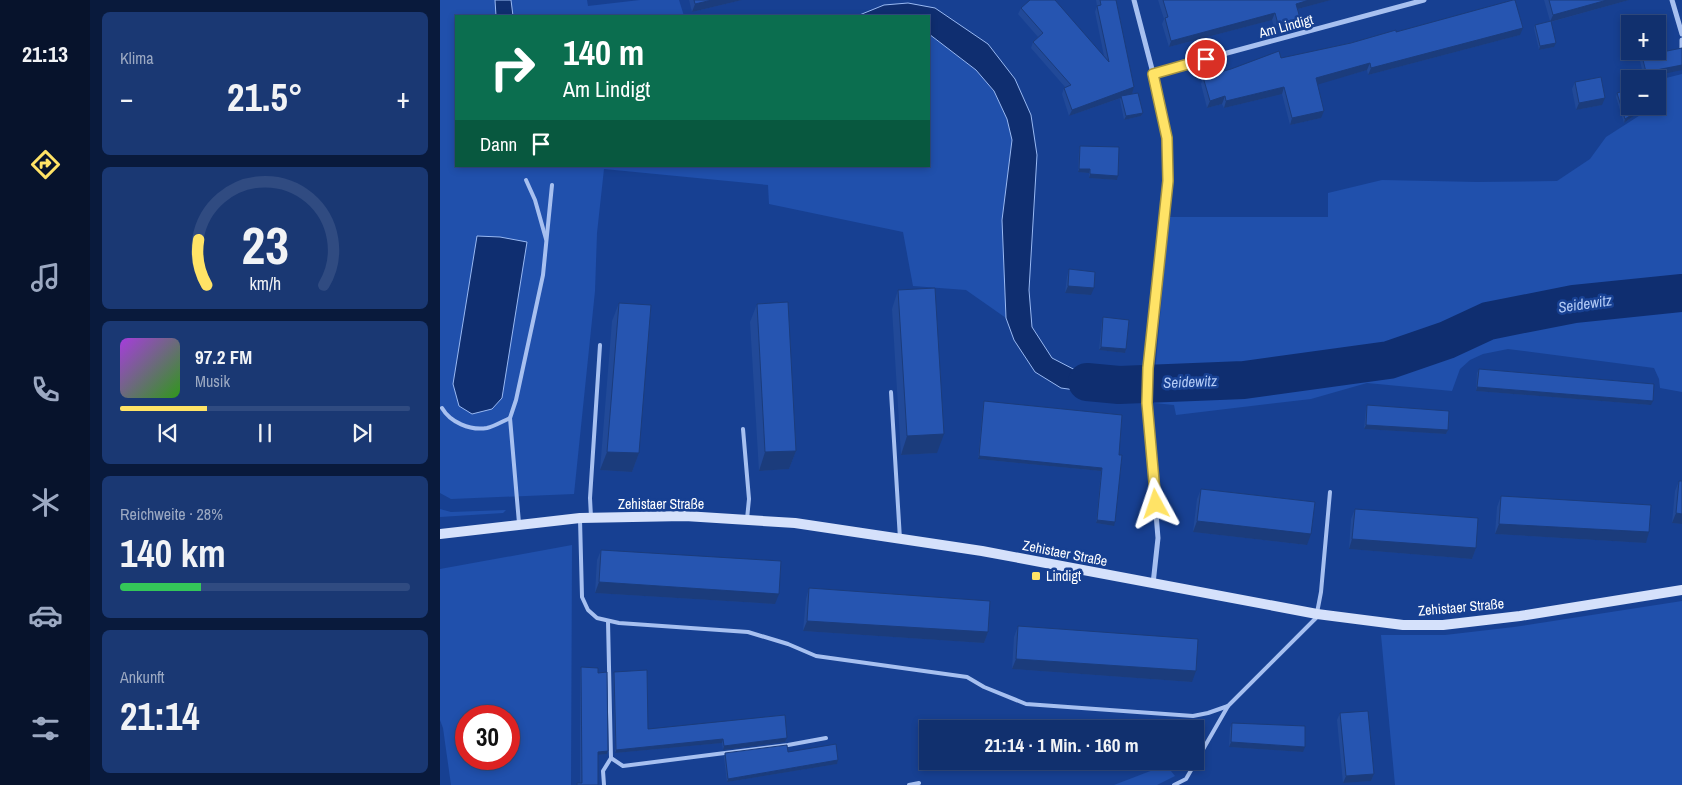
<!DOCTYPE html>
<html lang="de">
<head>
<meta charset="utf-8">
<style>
  body { margin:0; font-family:"Archivo Narrow",sans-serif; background:#1a3873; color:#f1f3f6; height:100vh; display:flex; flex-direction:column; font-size:19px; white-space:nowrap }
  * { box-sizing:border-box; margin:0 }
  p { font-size:16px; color:#9ca9c2 }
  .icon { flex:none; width:28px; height:28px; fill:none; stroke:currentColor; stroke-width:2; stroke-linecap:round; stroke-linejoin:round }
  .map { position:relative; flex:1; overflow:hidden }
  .sheet { display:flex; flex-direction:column; gap:12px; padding:12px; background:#091a3c; width:350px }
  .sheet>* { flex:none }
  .banner { position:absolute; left:15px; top:15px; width:475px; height:152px; border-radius:0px; box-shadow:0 2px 8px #0003,0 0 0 1px #304b81; background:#0b6e4f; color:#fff; overflow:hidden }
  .tools { position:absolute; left:1181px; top:15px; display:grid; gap:10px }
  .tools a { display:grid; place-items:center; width:45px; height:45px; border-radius:0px; background:#11306e; box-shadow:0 2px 8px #0003,0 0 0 1px #304b81; font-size:25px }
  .speed { position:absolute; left:15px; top:705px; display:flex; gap:10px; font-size:25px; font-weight:700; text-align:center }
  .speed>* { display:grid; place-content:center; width:65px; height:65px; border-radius:50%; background:#11306e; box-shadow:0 2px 8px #0003,0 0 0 1px #304b81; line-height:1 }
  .speed .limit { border:8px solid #d22; background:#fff; color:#111 }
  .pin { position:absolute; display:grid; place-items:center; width:42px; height:42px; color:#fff; margin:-21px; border:2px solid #fff; border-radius:50%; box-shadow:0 1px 5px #0007 }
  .me { position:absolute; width:55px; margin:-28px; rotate:355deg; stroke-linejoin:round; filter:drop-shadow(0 0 4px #0008) }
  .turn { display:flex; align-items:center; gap:18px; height:105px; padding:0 25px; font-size:22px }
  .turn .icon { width:65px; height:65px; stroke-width:2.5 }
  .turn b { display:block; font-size:35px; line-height:42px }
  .then { display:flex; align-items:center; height:48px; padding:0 25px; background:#0003; gap:10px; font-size:19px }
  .big { font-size:38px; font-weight:800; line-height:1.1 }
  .sheet .widget { flex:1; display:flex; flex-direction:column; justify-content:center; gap:8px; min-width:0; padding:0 18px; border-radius:8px; background:#1a3873 }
  .sheet .dial { align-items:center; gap:0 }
  .dial svg { height:130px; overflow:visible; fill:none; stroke:#304b81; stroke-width:7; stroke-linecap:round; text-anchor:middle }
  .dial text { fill:#f1f3f6; stroke:none }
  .song { display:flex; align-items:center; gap:15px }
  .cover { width:60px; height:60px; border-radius:8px; background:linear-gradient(135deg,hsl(280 70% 55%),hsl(110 70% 35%)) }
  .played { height:5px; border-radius:2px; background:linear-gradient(90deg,#ffe366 30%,#304b81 30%) }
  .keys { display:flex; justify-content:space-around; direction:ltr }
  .heat { display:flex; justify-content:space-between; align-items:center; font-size:28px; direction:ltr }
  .charge { height:8px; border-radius:4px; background:linear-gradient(90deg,#34c759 28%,#304b81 0) }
  .trip { position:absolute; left:479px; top:720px; width:285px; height:50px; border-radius:0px; background:#11306e; box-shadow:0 2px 8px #0003,0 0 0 1px #304b81; font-weight:800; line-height:50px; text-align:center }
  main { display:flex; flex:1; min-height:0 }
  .tabs { display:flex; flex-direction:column; width:90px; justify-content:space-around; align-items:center; background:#07132c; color:#9ca9c2 }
  .tabs .icon { width:35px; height:35px }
  .tabs .current { color:#ffe366 }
  .tabs b { font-size:22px; color:#f1f3f6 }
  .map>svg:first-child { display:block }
</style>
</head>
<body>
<main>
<nav class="tabs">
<b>21:13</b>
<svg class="icon current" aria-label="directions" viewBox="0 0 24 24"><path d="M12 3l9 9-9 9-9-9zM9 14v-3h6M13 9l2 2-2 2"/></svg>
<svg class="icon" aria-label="music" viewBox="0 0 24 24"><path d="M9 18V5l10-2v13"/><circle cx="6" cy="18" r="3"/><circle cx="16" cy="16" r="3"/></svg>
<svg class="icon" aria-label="phone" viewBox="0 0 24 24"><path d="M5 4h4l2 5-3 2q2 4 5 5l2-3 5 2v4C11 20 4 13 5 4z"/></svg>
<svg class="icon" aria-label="climate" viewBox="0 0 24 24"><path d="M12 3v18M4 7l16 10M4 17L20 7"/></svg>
<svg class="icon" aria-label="car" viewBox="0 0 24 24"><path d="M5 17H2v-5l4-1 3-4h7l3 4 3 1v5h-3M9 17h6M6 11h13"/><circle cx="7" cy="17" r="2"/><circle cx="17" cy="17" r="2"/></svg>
<svg class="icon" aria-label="filters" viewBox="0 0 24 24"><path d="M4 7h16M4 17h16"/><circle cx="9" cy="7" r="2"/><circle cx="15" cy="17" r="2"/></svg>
</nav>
<section class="sheet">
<div class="widget"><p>Klima</p>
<div class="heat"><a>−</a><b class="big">21.5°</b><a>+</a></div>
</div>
<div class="widget dial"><svg viewBox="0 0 100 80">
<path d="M14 69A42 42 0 1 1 86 69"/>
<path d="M14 69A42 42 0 0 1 9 41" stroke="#ffe366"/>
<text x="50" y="56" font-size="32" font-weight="700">23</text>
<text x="50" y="72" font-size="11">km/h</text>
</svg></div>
<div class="widget">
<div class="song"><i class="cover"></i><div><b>97.2 FM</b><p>Musik</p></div></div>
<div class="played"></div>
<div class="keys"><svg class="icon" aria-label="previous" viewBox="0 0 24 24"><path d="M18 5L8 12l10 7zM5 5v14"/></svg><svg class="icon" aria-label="pause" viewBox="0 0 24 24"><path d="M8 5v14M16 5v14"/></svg><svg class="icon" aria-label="next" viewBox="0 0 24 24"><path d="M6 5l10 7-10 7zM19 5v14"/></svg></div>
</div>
<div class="widget"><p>Reichweite · 28%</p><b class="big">140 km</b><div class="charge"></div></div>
<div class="widget"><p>Ankunft</p><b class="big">21:14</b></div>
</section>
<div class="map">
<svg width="1242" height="785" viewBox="0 0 1242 785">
  <rect width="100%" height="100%" fill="#174092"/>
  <g fill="#2050ac" fill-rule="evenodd">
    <polygon points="0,0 55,0 56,16 16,16 16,166 489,166 489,34 536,70 554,91 567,119 572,140 562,220 566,318 526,290 473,286 463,232 329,204 328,185 164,169 157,233 155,291 134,494 11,499 0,493"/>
    <polygon points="71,0 147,0 148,6 200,0 239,0 244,16 73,16"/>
    <polygon points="1242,74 1242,289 1239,289 1238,293 1196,299 1134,304 1048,321 1007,340 949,360 804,380 714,384 729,217 888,217 888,193 942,180 1037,182 1117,181 1150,159 1166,137 1205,112 1204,106 1218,106 1218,80"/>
    <polygon points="1242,300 1242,392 1220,388 1219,379 1214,368 1068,349 1043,354 1030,360 1020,369 1012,391 927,383 871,399 736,415 734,405 714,403 714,396 883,381 938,370 1003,350 1052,330 1110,317"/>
    <polygon points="0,509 11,512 66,510 63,513 0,517"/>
    <path d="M132,545L131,785H11L3,728L0,720V569ZM26,716H69V759H26Z"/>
    <polygon points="1242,601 1242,785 955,785 941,635 1005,635 1074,627"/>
    <polygon points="726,765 735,776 717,785 674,785"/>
  </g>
  <g fill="#0f2e70" stroke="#99b9f3">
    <polygon points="55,0 71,0 73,16 56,16"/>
    <polygon points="468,3 495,8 548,44 575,79 591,115 597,155 589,290 592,327 612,358 641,373 699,368 699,396 678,396 621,388 595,372 574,340 566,318 562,220 572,140 567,119 554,91 536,70 489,34 489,16 417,16 444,5"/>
    <polygon points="37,236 60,237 87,242 62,398 52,409 32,414 19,406 13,384"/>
    <polygon points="1239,288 1242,289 1242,300 1110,317 1052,330 1003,350 938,370 883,381 714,396 714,384 804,380 949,360 1007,340 1048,321 1134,304 1196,299 1238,293"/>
  </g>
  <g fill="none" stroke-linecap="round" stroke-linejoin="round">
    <polyline stroke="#0f2e70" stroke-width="38" points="647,382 679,385 804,380 949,360 1007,340 1048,321 1134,304 1242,293"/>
    <g stroke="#a7c0f0" stroke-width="4">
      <polyline points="86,180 95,200 106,239"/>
      <polyline points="451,392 460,539"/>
      <path d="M2,408C10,422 30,431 47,428C55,426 63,421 70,418L76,400L103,275L112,185"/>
      <polyline points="70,418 79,523"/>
      <polyline points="303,429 309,499 307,519"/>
      <polyline points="151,517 150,498 160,345"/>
      <polyline points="140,519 142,597 148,610 157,618 179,623 308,632 348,644 376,656 527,677 544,687 586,704 753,716 768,713 788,706"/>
      <polyline points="168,621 171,758 183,766 348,745 386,738"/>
      <polyline points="164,785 163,771 171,758"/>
      <polyline points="469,785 479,783"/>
      <polyline points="734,785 746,779 788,706 876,618 881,592 890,492"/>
    </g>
    <g stroke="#a7c0f0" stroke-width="5">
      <polyline points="694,0 713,73 727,138 728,181 708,368 707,403 718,538 713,584"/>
      <polyline points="1232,0 1242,34"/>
      <polyline points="1242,49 1242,40"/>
      <polyline points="713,73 984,0"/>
    </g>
    <polyline stroke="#d5e1fb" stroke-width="10" points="0,534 140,518 245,516 355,523 542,551 877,614 963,625 1003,625 1080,616 1242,590"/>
  </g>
  <g fill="#214998">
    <polygon points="249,0 302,0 252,12"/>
    <polygon points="656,0 676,0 694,87 692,94 703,113 701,116 684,120 680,100 681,98 629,116 622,94 624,88 625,87 591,48 593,42 598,37 578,14 581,8 664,56 655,12 657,6"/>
    <polygon points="718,0 891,0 858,9 858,24 835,30 832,20 729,47 722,24 724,19"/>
    <polygon points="1104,0 1189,0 1111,22 1114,47 1099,50 1094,28 1095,25 1110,21"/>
    <polygon points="956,32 1080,35 928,75 927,70 877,84 881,118 850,125 842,94 784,108 782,104 767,108 761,84 763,77"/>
    <polygon points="1242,48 1204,78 1200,61 1202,56"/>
    <polygon points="1135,82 1162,105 1136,110 1132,89"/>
    <polygon points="1177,93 1201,109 1199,112 1184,123 1176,97"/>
    <polygon points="640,146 678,176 677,180 649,178 649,173 638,172 639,150"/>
    <polygon points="629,269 651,295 625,293 627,277"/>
    <polygon points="458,290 497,453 461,455 452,309"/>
    <polygon points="179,303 199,453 192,472 160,470 172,321"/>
    <polygon points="317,304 356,451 349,469 319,471 310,322"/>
    <polygon points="663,317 686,349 685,353 659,350 662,321"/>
    <polygon points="1039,369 1211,405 1036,391 1037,373"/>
    <polygon points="544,401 679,455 674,526 656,523 661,471 538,459 543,405"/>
    <polygon points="927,405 1008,430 1006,434 924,429 926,409"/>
    <polygon points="1239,481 1242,524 1232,523 1235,491"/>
    <polygon points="761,489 867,545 753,532 757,499"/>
    <polygon points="1061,496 1206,543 1055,534 1057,507"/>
    <polygon points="915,509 1036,548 1032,559 909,549 911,519"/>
    <polygon points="161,550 335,604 155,593 157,560"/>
    <polygon points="369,588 548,632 544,643 363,631 366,599"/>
    <polygon points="578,626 752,682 572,669 574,637"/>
    <polygon points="141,667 158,673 168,751 167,754 158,755 158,785 137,785 137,783 140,783 140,670"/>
    <polygon points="174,672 208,729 347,738 345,742 283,750 282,743 175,753 173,675"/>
    <polygon points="900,713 934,774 931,781 903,783 897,720"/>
    <polygon points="792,723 863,752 789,747 790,728"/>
    <polygon points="348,752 398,760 397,764 287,782 284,757 285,753"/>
  </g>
  <g fill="#1b3c7c">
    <polygon points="272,0 302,0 252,12 255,4"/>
    <polygon points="869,0 891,0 854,10 856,4"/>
    <polygon points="1167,0 1189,0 1110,22 1113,15"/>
    <polygon points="835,13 832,20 729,47 731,41"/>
    <polygon points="860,18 858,24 835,30 838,24"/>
    <polygon points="1083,28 1080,35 928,75 931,68"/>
    <polygon points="1116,43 1114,47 1099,50 1100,46"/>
    <polygon points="930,63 927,70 873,86 876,78"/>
    <polygon points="1242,65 1242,70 1204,78 1206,72"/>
    <polygon points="694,87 692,94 629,116 632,110"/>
    <polygon points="844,87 842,94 784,108 786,101"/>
    <polygon points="785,96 782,104 767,108 770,101"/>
    <polygon points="1165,98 1162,105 1136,110 1139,103"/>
    <polygon points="1201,109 1199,112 1184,123 1185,119"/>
    <polygon points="884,111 881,118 850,125 852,118"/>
    <polygon points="703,113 701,116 684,120 686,116"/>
    <polygon points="639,169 650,169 649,173 638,172"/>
    <polygon points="650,174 678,176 677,180 649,178"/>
    <polygon points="628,286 654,288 651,295 625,293"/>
    <polygon points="661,347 686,349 685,353 659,350"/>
    <polygon points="1037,387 1213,401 1211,405 1036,391"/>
    <polygon points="926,425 1008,430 1006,434 924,429"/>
    <polygon points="504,434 497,453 461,455 467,436"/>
    <polygon points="356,451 349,469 319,471 325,452"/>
    <polygon points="167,452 199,453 192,472 160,470"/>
    <polygon points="539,456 662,468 661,471 538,459"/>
    <polygon points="1236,513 1242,514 1242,524 1232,523"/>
    <polygon points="657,520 675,522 674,526 656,523"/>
    <polygon points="757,521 871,534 867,545 753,532"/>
    <polygon points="1059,524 1209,532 1206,543 1055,534"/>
    <polygon points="912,539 1036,548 1032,559 909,549"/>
    <polygon points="159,582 339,594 335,604 155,593"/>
    <polygon points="367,621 548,632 544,643 363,631"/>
    <polygon points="576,659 756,671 752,682 572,669"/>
    <polygon points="347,738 345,742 283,750 284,746"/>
    <polygon points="283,739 282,743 175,753 176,750"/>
    <polygon points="791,742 865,747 863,752 789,747"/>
    <polygon points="168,751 167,754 157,755 158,752"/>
    <polygon points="398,760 397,764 287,782 288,779"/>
    <polygon points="934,774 931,781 903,783 906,776"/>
  </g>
  <g fill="#2655b1" stroke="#1b3c7c">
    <polygon points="254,0 272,0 255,4"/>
    <polygon points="590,0 615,0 669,62 657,6 661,5 660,0 676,0 694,87 632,110 624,88 631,85 593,42 603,33 581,8"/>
    <polygon points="723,0 869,0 856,4 860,18 838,24 835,13 731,41 725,18 728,17"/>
    <polygon points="1073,0 1075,0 1083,28 931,68 930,63 876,78 884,111 852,118 844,87 786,101 785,96 770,101 763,77 791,69 839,51 841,58 911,43 956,30 956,32"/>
    <polygon points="1109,0 1167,0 1113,15"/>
    <polygon points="1111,21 1116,43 1100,46 1095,25"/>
    <polygon points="1242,48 1242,65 1206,72 1202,56"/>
    <polygon points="1161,77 1165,98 1139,103 1135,82"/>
    <polygon points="1190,89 1190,106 1200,106 1201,109 1185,119 1177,93"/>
    <polygon points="698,93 703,113 686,116 681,96"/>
    <polygon points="640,146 679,147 678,176 650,174 650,169 639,169"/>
    <polygon points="629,269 655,272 654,288 628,286"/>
    <polygon points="495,288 504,434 467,436 458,290"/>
    <polygon points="348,302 356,451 325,452 317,304"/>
    <polygon points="179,303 211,305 199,453 167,452"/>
    <polygon points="663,317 689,320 686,349 661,347"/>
    <polygon points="1039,369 1214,384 1213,401 1037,387"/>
    <polygon points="544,401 682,415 679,455 682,455 675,522 657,520 662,468 539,456"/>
    <polygon points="927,405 1009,411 1008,430 926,425"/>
    <polygon points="1239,481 1242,481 1242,514 1236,513"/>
    <polygon points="761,489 875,502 871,534 757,521"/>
    <polygon points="1061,496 1211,505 1209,532 1059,524"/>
    <polygon points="915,509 1038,518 1036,548 912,539"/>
    <polygon points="161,550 341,561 339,594 159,582"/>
    <polygon points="369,588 550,601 548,632 367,621"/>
    <polygon points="578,626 758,639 756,671 576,659"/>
    <polygon points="141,667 158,668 158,673 167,672 168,751 158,752 158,785 137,785 137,783 142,783"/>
    <polygon points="207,670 208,729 345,715 347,738 284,746 283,739 176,750 174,672"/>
    <polygon points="928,711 934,774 906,776 900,713"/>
    <polygon points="792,723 865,726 865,747 791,742"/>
    <polygon points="396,744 398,760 288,779 285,753 347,745 348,752"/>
  </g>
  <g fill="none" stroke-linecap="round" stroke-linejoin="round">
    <g stroke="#a69442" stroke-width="12">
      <polyline id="route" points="716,504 707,403 708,368 728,181 727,138 713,74 766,59"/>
    </g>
    <use href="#route" stroke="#ffe366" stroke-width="9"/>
  </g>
  <rect fill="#ffe366" stroke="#174092" stroke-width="2" x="591" y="571" width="10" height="10" rx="2.5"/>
  <g text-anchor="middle" stroke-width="5" stroke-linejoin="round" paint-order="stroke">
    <g font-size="14" fill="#fff" stroke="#174092">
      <text transform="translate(846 26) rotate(-15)" y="5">Am Lindigt</text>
      <text x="221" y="509">Zehistaer Straße</text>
      <text transform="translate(625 553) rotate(11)" y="5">Zehistaer Straße</text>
      <text transform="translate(1021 607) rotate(-5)" y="5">Zehistaer Straße</text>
    </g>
    <g font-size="14" fill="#fff" stroke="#174092" text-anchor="start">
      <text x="606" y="581">Lindigt</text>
    </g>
    <g font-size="15" font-style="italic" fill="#b3cbf7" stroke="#174092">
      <text transform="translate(1145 304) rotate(-8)" y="5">Seidewitz</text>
      <text transform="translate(750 382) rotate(-2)" y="5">Seidewitz</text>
    </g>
  </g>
</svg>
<div class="tools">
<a>+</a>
<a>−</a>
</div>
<div class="speed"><div class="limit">30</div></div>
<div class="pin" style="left:766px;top:59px;background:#d93025"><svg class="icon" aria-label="arrive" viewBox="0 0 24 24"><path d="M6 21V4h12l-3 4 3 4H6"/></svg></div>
<svg class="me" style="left:716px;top:504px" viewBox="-20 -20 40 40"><path d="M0-17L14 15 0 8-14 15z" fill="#ffe366" stroke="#fff" stroke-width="4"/></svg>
<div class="trip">21:14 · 1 Min. · 160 m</div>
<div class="banner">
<div class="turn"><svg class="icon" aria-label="right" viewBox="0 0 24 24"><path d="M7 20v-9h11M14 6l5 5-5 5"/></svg><div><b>140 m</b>Am Lindigt</div></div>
<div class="then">Dann<svg class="icon" aria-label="arrive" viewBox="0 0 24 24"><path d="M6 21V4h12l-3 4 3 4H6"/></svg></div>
</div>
</div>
</main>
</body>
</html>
